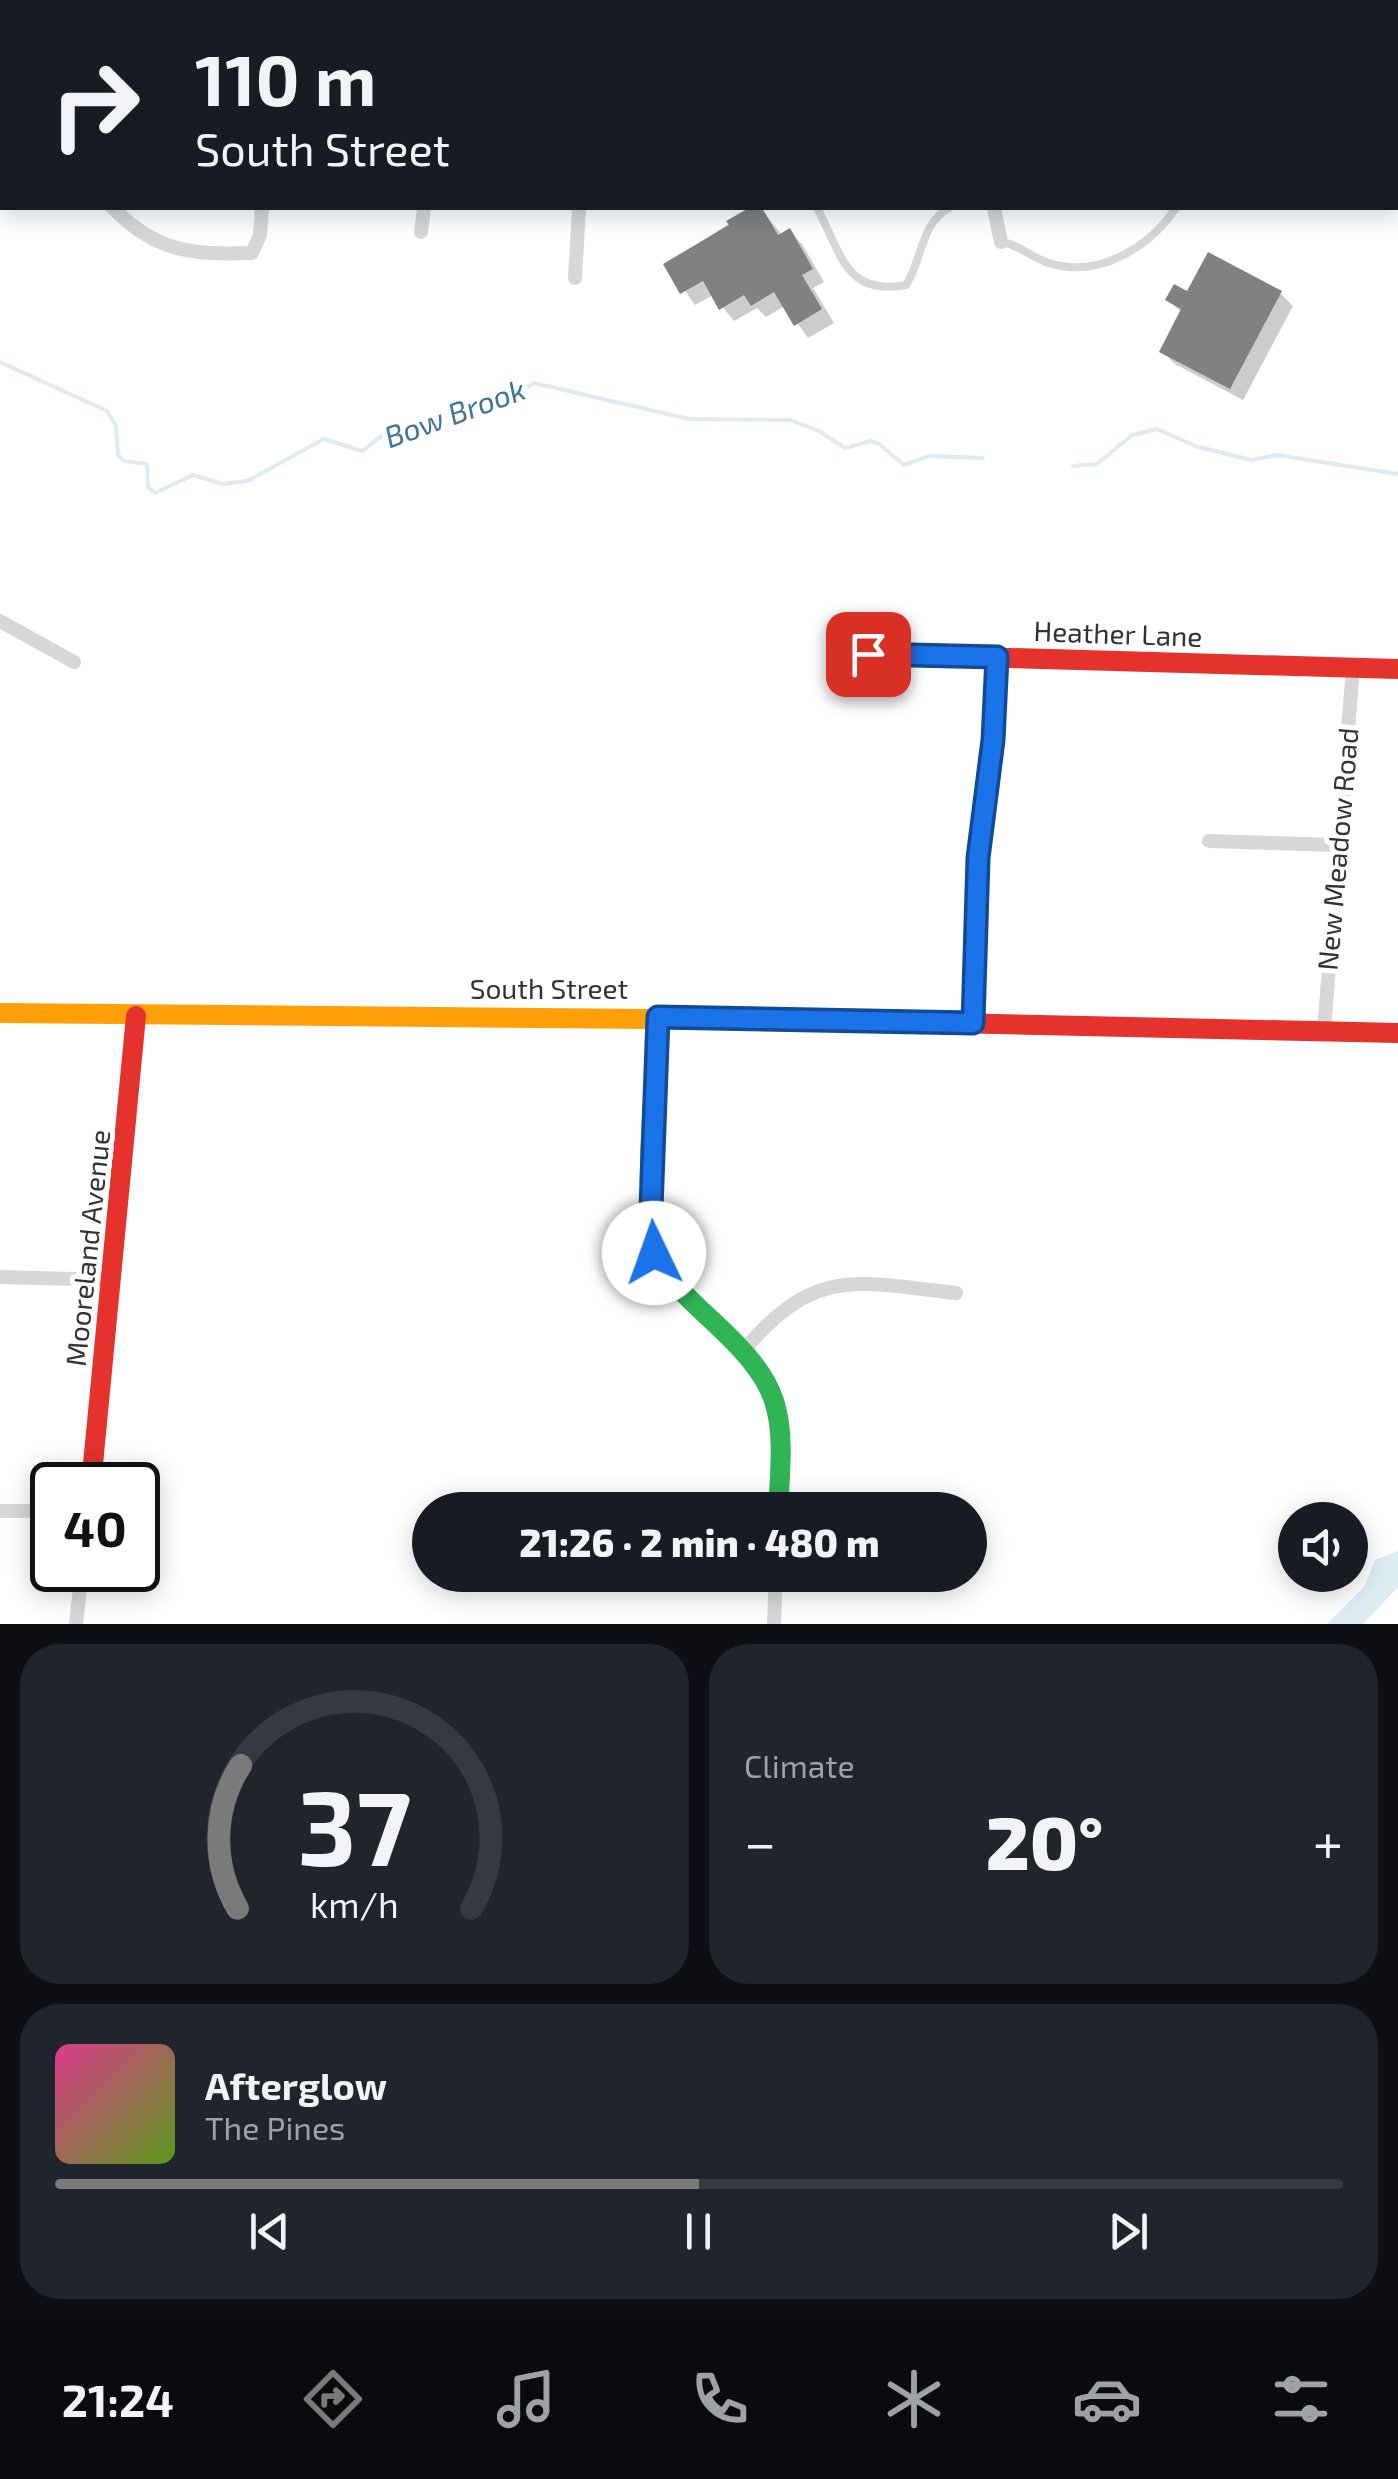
<!DOCTYPE html>
<html lang="en">
<head>
<meta charset="utf-8">
<style>
  body { margin:0; font-family:"Exo 2",sans-serif; background:#20242c; color:#f1f3f6; height:100vh; display:flex; flex-direction:column; font-size:38px; white-space:nowrap }
  * { box-sizing:border-box; margin:0 }
  p { font-size:32px; color:#9ea1a6 }
  .icon { flex:none; width:55px; height:55px; fill:none; stroke:currentColor; stroke-width:2; stroke-linecap:round; stroke-linejoin:round }
  .map { position:relative; height:1624px; overflow:hidden }
  .sheet { display:flex; flex-direction:column; gap:20px; padding:20px; background:#0d0f14; flex:1 }
  .sheet>* { flex:none }
  .top-card { position:absolute; left:0px; top:0px; width:1400px; height:210px; box-shadow:0 5px 25px #0003; background:#171b24; color:#f1f3f6; overflow:hidden }
  .buttons { position:absolute; left:1278px; top:1502px; display:grid; gap:20px }
  .buttons a { display:grid; place-items:center; width:90px; height:90px; border-radius:50%; background:#171b24; box-shadow:0 5px 25px #0003; font-size:50px }
  .speed { position:absolute; left:30px; top:1462px; display:flex; gap:20px; font-size:50px; font-weight:700; text-align:center }
  .speed>* { display:grid; place-content:center; width:130px; height:130px; border-radius:50%; background:#171b24; box-shadow:0 5px 25px #0003; line-height:1 }
  .speed .limit { border:5px solid #111; border-radius:15px; background:#fff; color:#111 }
  .pin { position:absolute; display:grid; place-items:center; width:85px; height:85px; color:#fff; margin:-42px; border-radius:20px; box-shadow:0 5px 15px #0006 }
  .me { position:absolute; width:110px; margin:-55px; rotate:357deg; stroke-linejoin:round; filter:drop-shadow(0 0 8px #0008) }
  .turn { display:flex; align-items:center; gap:35px; height:210px; padding:0 30px; font-size:45px }
  .turn .icon { width:130px; height:130px; stroke-width:2.5 }
  .turn b { display:block; font-size:70px; line-height:85px }
  .big { font-size:75px; font-weight:800; line-height:1.1 }
  .sheet .card { flex:1; display:flex; flex-direction:column; justify-content:center; gap:15px; min-width:0; padding:0 35px; border-radius:40px; background:#20242c }
  .sheet .dial { align-items:center; gap:0 }
  .dial svg { height:260px; overflow:visible; fill:none; stroke:#363941; stroke-width:7; stroke-linecap:round; text-anchor:middle }
  .dial text { fill:#f1f3f6; stroke:none }
  .song { display:flex; align-items:center; gap:30px }
  .cover { width:120px; height:120px; border-radius:15px; background:linear-gradient(135deg,hsl(330 70% 55%),hsl(90 70% 35%)) }
  .played { height:10px; border-radius:5px; background:linear-gradient(90deg,#7a7a7a 50%,#363941 50%) }
  .keys { display:flex; justify-content:space-around; direction:ltr }
  .heat { display:flex; justify-content:space-between; align-items:center; font-size:55px; direction:ltr }
  .sheet .tiles { flex:1; display:grid; gap:20px; grid-template-columns:1fr 1fr }
  .card:last-child { grid-column:span 2 }
  .trip { position:absolute; left:412px; top:1492px; width:575px; height:100px; border-radius:50px; background:#171b24; box-shadow:0 5px 25px #0003; font-weight:800; line-height:100px; text-align:center }
  .dock { display:flex; height:160px; justify-content:space-around; align-items:center; background:#090b0e; color:#9ea1a6 }
  .dock .icon { width:70px; height:70px }
  .dock .current { color:#7a7a7a }
  .dock b { font-size:45px; color:#f1f3f6 }
  .map>svg:first-child { display:block }
</style>
</head>
<body>
<div class="map">
<svg width="1398" height="1624" viewBox="0 0 1398 1624">
  <rect width="100%" height="100%" fill="#fff"/>
  <polygon fill="#ddebf3" points="1398,1551 1398,1587 1363,1624 1327,1624 1364,1587 1375,1560"/>
  <g fill="#0003">
    <polygon points="752,209 761,209 782,235 789,231 802,244 824,282 813,288 834,323 808,338 785,306 766,317 757,308 734,321 713,295 695,305 666,264"/>
    <polygon points="1280,293 1293,306 1243,400 1175,364 1162,351 1182,313 1168,300 1188,294"/>
  </g>
  <g fill="none" stroke-linecap="round" stroke-linejoin="round">
    <g stroke="#ddebf3" stroke-width="4">
      <path d="M0,362L107,411L116,426L118,455L124,461L147,464L148,487L155,493L193,475L222,484L247,481L324,439L362,451C373,444 382,433 394,429C441,413 492,411 534,383L689,419L790,420L819,431L845,448L870,441L879,444L904,465L929,456L983,458"/>
      <polyline points="1073,466 1097,464 1132,435 1157,429 1195,446 1251,460 1277,455 1398,474"/>
    </g>
  </g>
  <g fill="#818181">
    <polygon points="749,208 762,208 778,235 790,228 813,269 802,275 822,309 794,326 774,292 751,306 744,295 719,310 703,281 680,294 663,264 729,225 726,221"/>
    <polygon points="1208,252 1282,291 1230,389 1159,352 1181,309 1165,300 1174,284 1187,291"/>
  </g>
  <g fill="none" stroke-linecap="round" stroke-linejoin="round">
    <g stroke="#d7d7d7" stroke-width="8">
      <polyline points="723,0 726,2"/>
      <polyline points="1381,0 1387,0"/>
      <polyline points="700,2 700,0"/>
      <polyline points="798,2 800,0"/>
      <path d="M817,208C842,254 845,296 906,285C923,259 920,224 949,208"/>
      <path d="M1001,242C1021,245 1031,258 1049,263C1099,279 1149,247 1176,208"/>
    </g>
    <g stroke="#d7d7d7" stroke-width="14">
      <polyline points="822,0 826,2"/>
      <polyline points="122,2 123,0"/>
      <polyline points="281,2 281,0"/>
      <polyline points="441,2 442,0"/>
      <polyline points="596,2 596,0"/>
      <polyline points="0,153 2,154"/>
      <path d="M113,208C156,252 192,255 252,253L260,235L262,208"/>
      <polyline points="994,208 1001,242"/>
      <polyline points="421,232 424,208"/>
      <polyline points="575,278 579,208"/>
      <polyline points="0,621 74,662"/>
      <polyline points="834,682 838,623"/>
      <polyline points="1209,841 1338,845"/>
      <polyline points="973,1023 978,858 993,740 997,657"/>
      <polyline points="1324,1030 1353,668"/>
      <polyline points="0,1277 112,1280"/>
      <path d="M744,1350C815,1266 856,1282 956,1293"/>
      <polyline points="0,1511 52,1511"/>
      <polyline points="76,1624 82,1570"/>
      <polyline points="774,1624 776,1575"/>
    </g>
    <g stroke="#30b455" stroke-width="20">
      <polyline points="1095,0 1098,2"/>
      <path d="M658,1017C656,1070 641,1212 657,1255C667,1279 687,1297 705,1314C784,1386 785,1406 778,1510"/>
    </g>
    <g stroke="#ff9f0a" stroke-width="20">
      <polyline points="1125,0 1127,2"/>
      <polyline points="0,1013 864,1021"/>
    </g>
    <g stroke="#e5322d" stroke-width="20">
      <polyline points="1181,0 1184,2"/>
      <polyline points="836,653 1398,669"/>
      <polyline points="864,1021 1398,1033"/>
      <polyline points="91,1485 136,1016"/>
    </g>
  </g>
  <g fill="none" stroke-linecap="round" stroke-linejoin="round">
    <g stroke="#114b97" stroke-width="25">
      <polyline id="route" points="654,1253 650,1236 658,1017 973,1023 978,858 993,740 997,657 868,654"/>
    </g>
    <use href="#route" stroke="#1a73e8" stroke-width="18"/>
  </g>
  <g text-anchor="middle" stroke-width="10" stroke-linejoin="round" paint-order="stroke">
    <g font-size="28" fill="#333" stroke="#fff">
      <text transform="translate(1118 634) rotate(2)" y="10">Heather Lane</text>
      <text transform="translate(1338 849) rotate(-85)" y="10">New Meadow Road</text>
      <text x="549" y="999">South Street</text>
      <text transform="translate(88 1248) rotate(-84)" y="10">Mooreland Avenue</text>
    </g>
    <g font-size="30" font-style="italic" fill="#3f7597" stroke="#fff">
      <text transform="translate(455 414) rotate(-20)" y="10">Bow Brook</text>
    </g>
  </g>
</svg>
<div class="buttons">
<a><svg class="icon" aria-label="sound" viewBox="0 0 24 24"><path d="M4 9h4l5-4v14l-5-4H4zM17 9q2 3 0 6"/></svg></a>
</div>
<div class="speed"><div class="limit">40</div></div>
<div class="pin" style="left:868px;top:654px;background:#d93025"><svg class="icon" aria-label="arrive" viewBox="0 0 24 24"><path d="M6 21V4h12l-3 4 3 4H6"/></svg></div>
<svg class="me" style="left:654px;top:1253px" viewBox="-20 -20 40 40"><circle r="19" fill="#fff"/><path d="M0-13L10 11 0 6-10 11z" fill="#1a73e8"/></svg>
<div class="trip">21:26 · 2 min · 480 m</div>
<div class="top-card">
<div class="turn"><svg class="icon" aria-label="right" viewBox="0 0 24 24"><path d="M7 20v-9h11M14 6l5 5-5 5"/></svg><div><b>110 m</b>South Street</div></div>
</div>
</div>
<section class="sheet">
<div class="tiles">
<div class="card dial"><svg viewBox="0 0 100 80">
<path d="M14 69A42 42 0 1 1 86 69"/>
<path d="M14 69A42 42 0 0 1 15 25" stroke="#7a7a7a"/>
<text x="50" y="56" font-size="32" font-weight="700">37</text>
<text x="50" y="72" font-size="11">km/h</text>
</svg></div>
<div class="card"><p>Climate</p>
<div class="heat"><a>−</a><b class="big">20°</b><a>+</a></div>
</div>
<div class="card">
<div class="song"><i class="cover"></i><div><b>Afterglow</b><p>The Pines</p></div></div>
<div class="played"></div>
<div class="keys"><svg class="icon" aria-label="previous" viewBox="0 0 24 24"><path d="M18 5L8 12l10 7zM5 5v14"/></svg><svg class="icon" aria-label="pause" viewBox="0 0 24 24"><path d="M8 5v14M16 5v14"/></svg><svg class="icon" aria-label="next" viewBox="0 0 24 24"><path d="M6 5l10 7-10 7zM19 5v14"/></svg></div>
</div>
</div>
</section>
<nav class="dock">
<b>21:24</b>
<svg class="icon current" aria-label="directions" viewBox="0 0 24 24"><path d="M12 3l9 9-9 9-9-9zM9 14v-3h6M13 9l2 2-2 2"/></svg>
<svg class="icon" aria-label="music" viewBox="0 0 24 24"><path d="M9 18V5l10-2v13"/><circle cx="6" cy="18" r="3"/><circle cx="16" cy="16" r="3"/></svg>
<svg class="icon" aria-label="phone" viewBox="0 0 24 24"><path d="M5 4h4l2 5-3 2q2 4 5 5l2-3 5 2v4C11 20 4 13 5 4z"/></svg>
<svg class="icon" aria-label="climate" viewBox="0 0 24 24"><path d="M12 3v18M4 7l16 10M4 17L20 7"/></svg>
<svg class="icon" aria-label="car" viewBox="0 0 24 24"><path d="M5 17H2v-5l4-1 3-4h7l3 4 3 1v5h-3M9 17h6M6 11h13"/><circle cx="7" cy="17" r="2"/><circle cx="17" cy="17" r="2"/></svg>
<svg class="icon" aria-label="filters" viewBox="0 0 24 24"><path d="M4 7h16M4 17h16"/><circle cx="9" cy="7" r="2"/><circle cx="15" cy="17" r="2"/></svg>
</nav>
</body>
</html>
